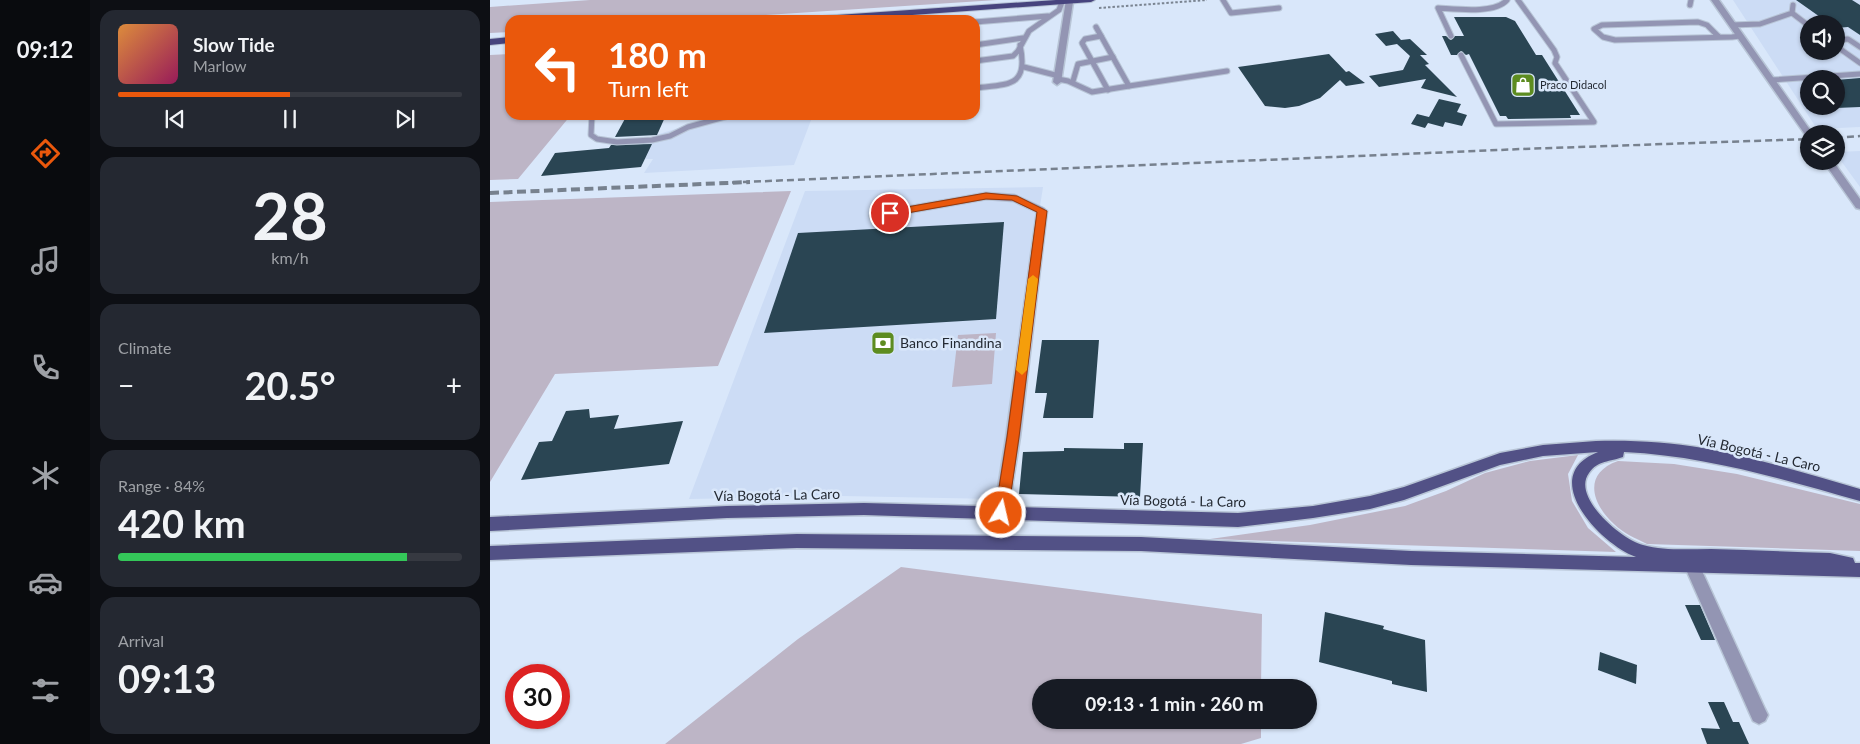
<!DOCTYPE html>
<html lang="en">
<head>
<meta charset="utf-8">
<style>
  body { margin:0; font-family:Lato,sans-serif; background:#242831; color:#f1f3f6; height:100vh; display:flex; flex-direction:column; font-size:19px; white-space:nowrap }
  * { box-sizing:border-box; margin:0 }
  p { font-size:16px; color:#9ea1a6 }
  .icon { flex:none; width:28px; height:28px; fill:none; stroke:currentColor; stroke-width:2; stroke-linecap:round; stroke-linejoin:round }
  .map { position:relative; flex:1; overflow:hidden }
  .side { display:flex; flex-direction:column; gap:10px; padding:10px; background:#0d0f14; width:400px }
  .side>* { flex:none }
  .top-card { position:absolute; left:15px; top:15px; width:475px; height:105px; border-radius:15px; box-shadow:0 1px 4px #0004; background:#ea580c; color:#fff; overflow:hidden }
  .buttons { position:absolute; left:1310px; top:15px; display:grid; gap:10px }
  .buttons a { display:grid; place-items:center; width:45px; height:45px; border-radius:50%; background:#171b24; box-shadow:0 1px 4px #0004; font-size:25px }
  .speed { position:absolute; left:15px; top:664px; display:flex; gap:10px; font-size:25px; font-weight:700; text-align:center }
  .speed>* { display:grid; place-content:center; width:65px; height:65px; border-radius:50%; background:#171b24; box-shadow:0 1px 4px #0004; line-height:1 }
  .speed .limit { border:8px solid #d22; background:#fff; color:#111 }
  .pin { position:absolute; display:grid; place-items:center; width:42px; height:42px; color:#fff; margin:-21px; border:2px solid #fff; border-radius:50%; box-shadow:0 1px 5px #0007 }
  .me { position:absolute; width:55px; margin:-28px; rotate:9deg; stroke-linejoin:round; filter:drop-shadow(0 0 4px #0008) }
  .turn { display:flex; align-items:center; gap:18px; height:105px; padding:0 20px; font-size:22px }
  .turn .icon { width:65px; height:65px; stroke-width:2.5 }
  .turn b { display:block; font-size:35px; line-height:42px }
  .big { font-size:38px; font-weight:700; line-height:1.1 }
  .side .card { flex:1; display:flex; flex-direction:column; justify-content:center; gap:8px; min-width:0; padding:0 18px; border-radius:15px; background:#242831 }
  .side .dial { align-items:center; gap:0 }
  .dial b { font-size:65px; line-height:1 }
  .song { display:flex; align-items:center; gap:15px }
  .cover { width:60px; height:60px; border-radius:8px; background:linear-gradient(135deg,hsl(30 70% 55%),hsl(330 70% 35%)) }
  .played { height:5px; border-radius:2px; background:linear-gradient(90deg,#ea580c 50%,#363941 50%) }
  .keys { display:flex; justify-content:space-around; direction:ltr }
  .heat { display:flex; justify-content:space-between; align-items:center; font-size:28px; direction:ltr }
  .charge { height:8px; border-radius:4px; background:linear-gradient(90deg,#34c759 84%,#363941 0) }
  .trip { position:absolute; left:542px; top:679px; width:285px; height:50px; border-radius:25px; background:#171b24; box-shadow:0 1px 4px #0004; font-weight:700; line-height:50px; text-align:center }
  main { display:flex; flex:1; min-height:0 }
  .tab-bar { display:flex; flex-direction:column; width:90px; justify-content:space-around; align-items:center; background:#090b0e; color:#9ea1a6 }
  .tab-bar .icon { width:35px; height:35px }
  .tab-bar .selected { color:#ea580c }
  .tab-bar b { font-size:22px; color:#f1f3f6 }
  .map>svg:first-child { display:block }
</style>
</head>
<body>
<main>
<nav class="tab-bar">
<b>09:12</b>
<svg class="icon selected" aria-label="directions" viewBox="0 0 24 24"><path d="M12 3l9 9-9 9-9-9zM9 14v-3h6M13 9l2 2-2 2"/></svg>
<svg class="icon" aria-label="music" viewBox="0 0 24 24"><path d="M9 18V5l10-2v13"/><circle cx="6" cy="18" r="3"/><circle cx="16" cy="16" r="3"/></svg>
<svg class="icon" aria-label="phone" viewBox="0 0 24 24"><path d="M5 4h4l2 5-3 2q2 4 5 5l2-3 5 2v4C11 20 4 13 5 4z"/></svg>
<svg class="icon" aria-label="climate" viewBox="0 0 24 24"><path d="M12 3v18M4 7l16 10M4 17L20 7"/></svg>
<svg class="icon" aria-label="car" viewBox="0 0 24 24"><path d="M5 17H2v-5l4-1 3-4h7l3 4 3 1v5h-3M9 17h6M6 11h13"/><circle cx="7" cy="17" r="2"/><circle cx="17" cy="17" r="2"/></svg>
<svg class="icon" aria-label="filters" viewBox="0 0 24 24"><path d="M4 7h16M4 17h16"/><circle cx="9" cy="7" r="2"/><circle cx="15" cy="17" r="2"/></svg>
</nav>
<section class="side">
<div class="card">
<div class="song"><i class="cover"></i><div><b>Slow Tide</b><p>Marlow</p></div></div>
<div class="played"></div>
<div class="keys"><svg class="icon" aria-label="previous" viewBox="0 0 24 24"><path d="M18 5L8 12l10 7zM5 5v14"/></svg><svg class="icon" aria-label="pause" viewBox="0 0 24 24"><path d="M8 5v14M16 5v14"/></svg><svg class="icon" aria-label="next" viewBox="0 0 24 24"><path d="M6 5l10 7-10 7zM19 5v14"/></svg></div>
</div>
<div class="card dial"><b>28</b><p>km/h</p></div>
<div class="card"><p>Climate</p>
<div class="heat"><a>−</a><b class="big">20.5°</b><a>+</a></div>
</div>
<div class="card"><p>Range · 84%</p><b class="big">420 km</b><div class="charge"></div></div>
<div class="card"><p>Arrival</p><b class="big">09:13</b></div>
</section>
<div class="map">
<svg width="1370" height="744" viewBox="0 0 1370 744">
  <rect width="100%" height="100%" fill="#d9e7fa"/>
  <g fill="#ccdcf5" fill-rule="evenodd">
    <path d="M1243,0H1370V127L1327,129ZM1319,24H1346V51H1319ZM1319,79H1346V106H1319Z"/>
    <polygon points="230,115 323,115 304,165 154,173 163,159 152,159 166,135"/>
    <polygon points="1370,151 1370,187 1346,154 1346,152"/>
    <polygon points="553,187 505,499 352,496 199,499 315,191"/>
  </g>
  <g fill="#bdb5c6">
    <polygon points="100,0 507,0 199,20 20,20 20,32 0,33 0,7"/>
    <polygon points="20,54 20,115 81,115 28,179 0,180 0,55"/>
    <polygon points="301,191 228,366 65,374 0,482 0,202"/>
    <polygon points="506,333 502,384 462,387 468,335"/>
    <polygon points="1088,455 1078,474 1082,501 1098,528 1126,552 720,539 820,525 915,506 956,491 995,473 1040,461"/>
    <path d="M1128,461L1184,464L1247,474L1370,504V551L1157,544C1145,538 1133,533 1124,524C1101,503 1093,473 1128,461Z"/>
    <polygon points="411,567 772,614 771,687 551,688 551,720 771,720 771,738 751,744 175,744 308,639"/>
  </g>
  <g fill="#2a4553">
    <polygon points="1306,0 1362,0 1370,5 1370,35 1358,27 1346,28 1346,24 1340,24"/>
    <polygon points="964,17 1016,17 1025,21 1046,55 1052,55 1090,115 1080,115 1081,118 1018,119 1016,116 1010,116 979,54 976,55 971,51 967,55 961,55 952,36 956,36 961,40 965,36 974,36"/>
    <polygon points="903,31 911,40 920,39 937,55 930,55 939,64 935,65 967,97 931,88 936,79 889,87 879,76 913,70 920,56 907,44 896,46 885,34"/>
    <polygon points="839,54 856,72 859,71 875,83 856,86 850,80 830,98 809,106 795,108 775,106 748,67"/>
    <polygon points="1370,78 1370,107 1346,108 1346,80"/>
    <polygon points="949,99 971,104 967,112 977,115 972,126 955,122 953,127 938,123 935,128 921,124 927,114 939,117"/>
    <polygon points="137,115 176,115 167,135 125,137"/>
    <polygon points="162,144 151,167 51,176 65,153 119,148 121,145"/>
    <polygon points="514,222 506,319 274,333 308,233"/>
    <polygon points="552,340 609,340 603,418 553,418 557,393 545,393"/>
    <polygon points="99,409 100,418 129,415 124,429 193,421 179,464 31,480 49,442 62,441 76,411"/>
    <polygon points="634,443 653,443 650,497 529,494 533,452 574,451 574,448 634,449"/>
    <polygon points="1195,605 1210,605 1225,640 1211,640"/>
    <polygon points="835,612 894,626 893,629 935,640 937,692 902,684 902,681 829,662"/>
    <polygon points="1110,652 1147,665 1146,684 1108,670"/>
    <polygon points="1218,702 1234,702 1243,722 1249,722 1259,744 1217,744 1211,728 1230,729"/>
  </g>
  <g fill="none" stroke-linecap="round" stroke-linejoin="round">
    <g stroke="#b8c5d6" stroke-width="7">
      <g id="service-far1">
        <polyline points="733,0 741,13 789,8"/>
        <polyline points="1200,5 1201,0"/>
        <polyline points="1302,13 1319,26"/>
        <polyline points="485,22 558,16"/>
        <polyline points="1242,25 1270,24 1302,13 1303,5"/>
        <polyline points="611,36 595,39 592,43 618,90"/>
        <path d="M961,36L948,8C966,9 1005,14 1017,0"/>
        <polyline points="1229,37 1217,25 1208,22 1112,25 1104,29 1113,37 1125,40 1242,37 1250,36"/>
        <polyline points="1346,40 1358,39 1370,47"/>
        <polyline points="485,45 533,38"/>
        <polyline points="1346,46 1370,63"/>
        <polyline points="971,55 1006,124 1104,122 1065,63 1067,57 1064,50 1028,0"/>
        <polyline points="485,61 523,56 528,51 539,31 569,10 572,2"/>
        <polyline points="534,67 569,76"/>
        <polyline points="568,79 578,81 602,92 639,86 606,27"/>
        <polyline points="1281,80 1370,74"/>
        <polyline points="583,81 588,64 623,57"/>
        <polyline points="639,86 737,71"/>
        <path d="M485,88C519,84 539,87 530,45"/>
        <polyline points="102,115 101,135 107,139 127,142 162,140 180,136 198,127 242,115"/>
      </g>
    </g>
    <g stroke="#b8c5d6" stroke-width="9">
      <polyline id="service" points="383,216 496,196 524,198 552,211"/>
    </g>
    <g stroke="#b8c5d6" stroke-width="3">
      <g id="minor">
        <polygon points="576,0 583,2 571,82 567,85 563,82"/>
        <polygon points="1221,0 1229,0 1323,134 1319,134 1319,137 1316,136"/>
        <polygon points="1333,161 1343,161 1370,199 1370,209 1366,208"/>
        <polygon points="552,208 557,211 530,437 518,513 516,518 511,519 506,518 504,513 516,437 547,211"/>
        <polygon points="1202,558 1207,560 1275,709 1278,715 1275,721 1269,724 1263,721 1194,565 1197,560"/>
      </g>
    </g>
    <g stroke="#b8c5d6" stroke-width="3">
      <path id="primary" d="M1106,441C1142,440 1178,442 1213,448C1267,458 1318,474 1370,489V501C1291,479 1217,456 1134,452L1133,457C1120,462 1108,460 1099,473C1081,497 1132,540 1153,545C1175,551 1198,549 1221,549C1261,550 1300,552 1340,553L1363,558L1365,563H1370V577L921,565L651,551L307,548L0,560V546L307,534L651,537L921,551L1146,557C1110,544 1046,476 1108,452L1053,456L1010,465L914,500L880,509L823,518L748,527L374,515L237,518L0,531V517L237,506L374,503L748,513L823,506L880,496L914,487L1010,453L1053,445Z"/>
    </g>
    <g stroke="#b8c5d6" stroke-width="2">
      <g id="trunk">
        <polygon points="566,0 605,0 601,2 354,20 314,20 318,17"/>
        <polygon points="20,37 20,43 0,45 0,39"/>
      </g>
    </g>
    <polyline stroke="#7a8491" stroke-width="2" stroke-dasharray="2.5 2" stroke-linecap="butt" points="609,8 717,0"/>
    <use href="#service-far1" stroke="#9395b3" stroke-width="5"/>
    <use href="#service" stroke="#9395b3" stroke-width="7"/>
    <use href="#minor" fill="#9395b3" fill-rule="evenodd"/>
    <use href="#primary" fill="#525186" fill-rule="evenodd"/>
    <use href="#trunk" fill="#47447e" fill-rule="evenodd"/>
    <g stroke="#77818e" stroke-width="2.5" stroke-dasharray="7 4" stroke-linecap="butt">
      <polyline points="1346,138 1370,136"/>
      <polyline points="231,183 1032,149 1319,139"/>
    </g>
    <polyline stroke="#77818e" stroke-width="4" stroke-dasharray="9 4.5" stroke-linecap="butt" points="0,193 260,182"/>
  </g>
  <polygon fill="#ea580c" stroke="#983908" points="496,193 527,196 557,211 529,437 518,513 516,517 511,519 507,517 505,513 517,437 547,212 522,200 496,199 400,216 395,213 400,210"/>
  <polygon fill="#f59e0b" points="543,275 548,279 537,370 532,375 526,370 538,279"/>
  <defs>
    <g id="shop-square" transform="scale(1.25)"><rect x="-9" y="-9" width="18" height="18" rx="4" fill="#5d8c20" stroke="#d9e7fa"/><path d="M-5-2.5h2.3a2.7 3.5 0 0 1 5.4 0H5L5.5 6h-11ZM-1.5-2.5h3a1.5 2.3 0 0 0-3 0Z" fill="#fff"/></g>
    <g id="bank-square" transform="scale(1.25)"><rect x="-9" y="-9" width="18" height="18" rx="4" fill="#5d8c20" stroke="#d9e7fa"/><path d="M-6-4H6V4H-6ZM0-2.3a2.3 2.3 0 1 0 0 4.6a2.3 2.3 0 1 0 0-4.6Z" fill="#fff"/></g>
  </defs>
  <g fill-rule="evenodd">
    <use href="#shop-square" x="1033" y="85"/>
    <use href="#bank-square" x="393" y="343"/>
  </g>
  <g text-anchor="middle" stroke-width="5" stroke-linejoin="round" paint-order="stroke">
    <g font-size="11" fill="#242a33" stroke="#d9e7fa" text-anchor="start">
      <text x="1050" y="89">Praco Didacol</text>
    </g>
    <g font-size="14" fill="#242a33" stroke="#d9e7fa" text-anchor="start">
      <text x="410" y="348">Banco Finandina</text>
    </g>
    <g font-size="14" fill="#242a33" stroke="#d9e7fa">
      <text transform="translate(1269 453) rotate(13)" y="5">Vía Bogotá - La Caro</text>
      <text transform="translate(287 495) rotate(-1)" y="5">Vía Bogotá - La Caro</text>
      <text transform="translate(693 501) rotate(1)" y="5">Vía Bogotá - La Caro</text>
    </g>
  </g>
</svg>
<div class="buttons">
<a><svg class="icon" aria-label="sound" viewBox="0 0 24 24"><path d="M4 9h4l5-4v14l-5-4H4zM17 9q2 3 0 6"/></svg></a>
<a><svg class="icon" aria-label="search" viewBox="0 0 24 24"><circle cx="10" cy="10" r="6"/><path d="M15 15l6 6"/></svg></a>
<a><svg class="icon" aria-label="layers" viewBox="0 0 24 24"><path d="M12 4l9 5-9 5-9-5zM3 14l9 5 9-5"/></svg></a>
</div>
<div class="speed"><div class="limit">30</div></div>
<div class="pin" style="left:400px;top:213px;background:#d93025"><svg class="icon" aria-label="arrive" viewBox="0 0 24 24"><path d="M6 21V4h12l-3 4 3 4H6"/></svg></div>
<svg class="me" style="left:511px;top:513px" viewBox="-20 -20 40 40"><circle r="17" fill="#ea580c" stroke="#fff" stroke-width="3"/><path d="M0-11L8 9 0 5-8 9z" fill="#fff"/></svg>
<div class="trip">09:13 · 1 min · 260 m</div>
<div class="top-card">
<div class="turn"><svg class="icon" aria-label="left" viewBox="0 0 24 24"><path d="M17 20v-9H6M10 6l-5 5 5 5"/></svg><div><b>180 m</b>Turn left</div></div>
</div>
</div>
</main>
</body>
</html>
